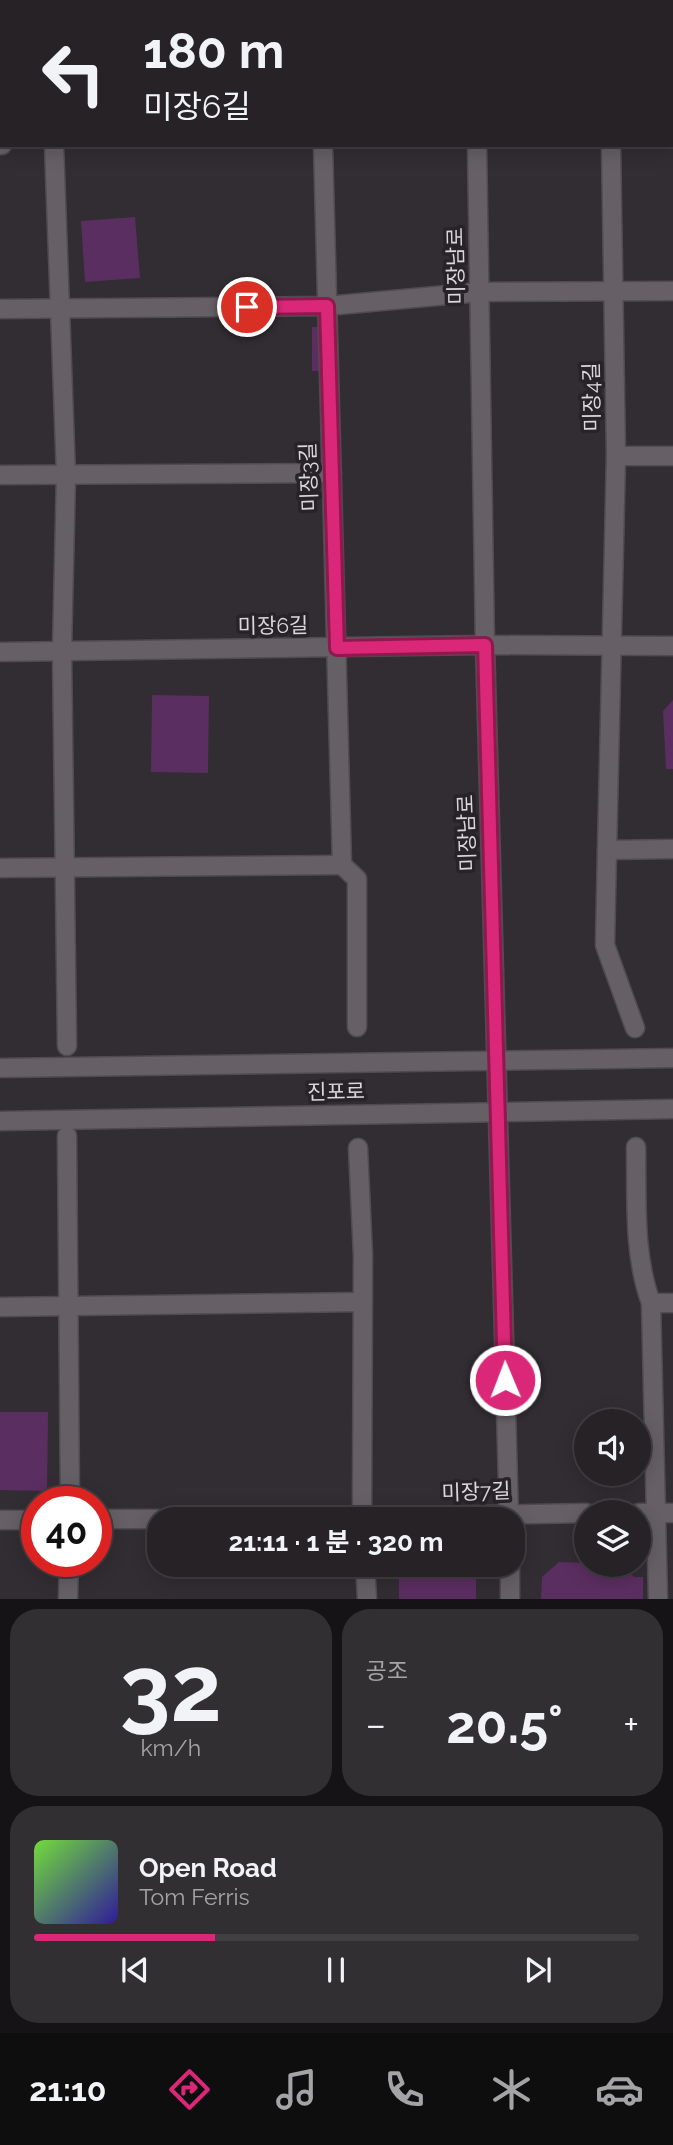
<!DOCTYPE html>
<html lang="ko">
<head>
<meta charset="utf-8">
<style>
  body { margin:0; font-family:Raleway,"Noto Sans KR",sans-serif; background:#322f32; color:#f1f3f6; height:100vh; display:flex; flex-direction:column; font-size:26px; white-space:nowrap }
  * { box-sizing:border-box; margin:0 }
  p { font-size:23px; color:#a4a4a7 }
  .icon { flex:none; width:38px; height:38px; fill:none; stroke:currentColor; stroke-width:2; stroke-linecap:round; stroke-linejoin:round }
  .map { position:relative; height:1599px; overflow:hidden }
  .drawer { display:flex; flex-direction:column; gap:10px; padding:10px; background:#151315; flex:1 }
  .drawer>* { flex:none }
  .guide { position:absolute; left:0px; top:0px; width:674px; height:147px; box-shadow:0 4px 18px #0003,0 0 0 2px #423f43; background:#262226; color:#f1f3f6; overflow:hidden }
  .tools { position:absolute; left:574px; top:1409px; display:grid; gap:14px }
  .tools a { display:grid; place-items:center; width:77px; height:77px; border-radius:50%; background:#262226; box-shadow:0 4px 18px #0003,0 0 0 2px #423f43; font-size:35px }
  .speed { position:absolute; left:21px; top:1486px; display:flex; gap:14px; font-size:35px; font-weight:700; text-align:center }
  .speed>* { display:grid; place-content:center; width:91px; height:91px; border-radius:50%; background:#262226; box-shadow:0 4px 18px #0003,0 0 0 2px #423f43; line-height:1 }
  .speed .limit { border:10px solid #d22; background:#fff; color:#111 }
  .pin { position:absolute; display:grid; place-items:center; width:60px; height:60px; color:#fff; margin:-30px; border:4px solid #fff; border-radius:50%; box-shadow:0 2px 7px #0007 }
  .me { position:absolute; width:77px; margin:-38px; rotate:359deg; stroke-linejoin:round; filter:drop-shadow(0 0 5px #0008) }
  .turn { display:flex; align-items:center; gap:24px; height:147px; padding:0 28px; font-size:32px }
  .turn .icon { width:91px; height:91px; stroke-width:2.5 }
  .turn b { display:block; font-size:49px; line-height:60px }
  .big { font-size:52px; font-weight:700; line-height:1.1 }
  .drawer .widget { flex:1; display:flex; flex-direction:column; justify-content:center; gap:10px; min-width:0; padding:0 24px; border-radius:28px; background:#322f32 }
  .drawer .dial { align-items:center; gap:0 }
  .dial b { font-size:91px; line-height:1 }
  .song { display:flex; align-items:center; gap:21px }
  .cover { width:84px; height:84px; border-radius:10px; background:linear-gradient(135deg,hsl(100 70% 55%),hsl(250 70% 35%)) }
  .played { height:7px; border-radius:4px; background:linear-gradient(90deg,#db2777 30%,#423f43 30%) }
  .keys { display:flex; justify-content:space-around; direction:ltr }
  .heat { display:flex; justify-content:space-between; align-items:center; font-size:38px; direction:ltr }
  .drawer .tiles { flex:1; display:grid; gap:10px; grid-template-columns:1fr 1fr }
  .widget:last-child { grid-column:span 2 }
  .trip { position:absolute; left:147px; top:1507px; width:378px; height:70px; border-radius:28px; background:#262226; box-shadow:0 4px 18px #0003,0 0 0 2px #423f43; font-weight:700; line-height:70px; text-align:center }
  .tabs { display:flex; height:112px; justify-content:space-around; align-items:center; background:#0f0e0f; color:#a4a4a7 }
  .tabs .icon { width:49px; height:49px }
  .tabs .on { color:#db2777 }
  .tabs b { font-size:32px; color:#f1f3f6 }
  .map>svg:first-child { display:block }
</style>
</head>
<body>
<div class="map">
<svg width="673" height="1599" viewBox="0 0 673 1599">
  <rect width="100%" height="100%" fill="#322d32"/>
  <g fill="#5b2e61">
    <polygon points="135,217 140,278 85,282 81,221"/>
    <rect x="312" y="327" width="13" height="44"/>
    <polygon points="152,695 209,696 208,773 151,772"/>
    <polygon points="673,700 673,769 666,769 663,711"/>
    <polygon points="0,1412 48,1412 47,1491 0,1490"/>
    <polygon points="559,1562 620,1564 634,1577 643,1577 643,1599 541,1599 542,1577"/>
    <rect x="399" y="1564" width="77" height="35"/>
  </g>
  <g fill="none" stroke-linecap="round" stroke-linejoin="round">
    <g stroke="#504b50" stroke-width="21">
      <g id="minor">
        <polyline points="51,0 51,2"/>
        <polyline points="323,0 323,2"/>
        <polyline points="474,0 474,2"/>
        <polyline points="609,0 609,2"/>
        <polyline points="672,132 673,132"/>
        <polyline points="0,145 2,145"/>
        <polyline points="54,145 66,475 62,651 67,1046"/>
        <polyline points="323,145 342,865 357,879 357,1027"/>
        <polyline points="477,145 485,645 509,1519"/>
        <polyline points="611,145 616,456 607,850 673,849"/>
        <polyline points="0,309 327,306 480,292 673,291"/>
        <polyline points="616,456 673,456"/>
        <polyline points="0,475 332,473"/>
        <polyline points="0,652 485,645 673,646"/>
        <polyline points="607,850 605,945 635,1028"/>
        <polyline points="0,868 342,865"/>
        <polyline points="0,1068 673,1058"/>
        <polyline points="0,1121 673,1109"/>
        <polyline points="67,1136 70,1502"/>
        <path d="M636,1147C637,1199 633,1254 651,1303L658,1599"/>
        <polyline points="358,1148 363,1256 362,1519"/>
        <polyline points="651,1303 673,1303"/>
        <polyline points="0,1307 362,1302"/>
        <polyline points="639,1513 673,1513"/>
        <polyline points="96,1519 159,1519"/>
        <polyline points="284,1519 586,1513"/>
        <polyline points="0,1520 37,1520"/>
        <polyline points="365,1564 367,1599"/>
        <polyline points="510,1564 510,1599"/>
        <polyline points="68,1599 69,1561"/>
      </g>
    </g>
    <use href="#minor" stroke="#666066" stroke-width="18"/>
  </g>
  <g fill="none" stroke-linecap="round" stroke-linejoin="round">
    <g stroke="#8e194d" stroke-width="18">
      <polyline id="route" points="247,307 327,306 337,648 485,645 505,1380"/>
    </g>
    <use href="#route" stroke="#db2777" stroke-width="12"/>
  </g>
  <g text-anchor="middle" stroke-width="7" stroke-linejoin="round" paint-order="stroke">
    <g font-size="21" fill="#dad6da" stroke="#282328">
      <text transform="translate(456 266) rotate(-91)" y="7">미장남로</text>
      <text transform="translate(592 397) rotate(-91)" y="7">미장4길</text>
      <text transform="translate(309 477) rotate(-92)" y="7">미장3길</text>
      <text transform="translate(273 626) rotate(-1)" y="7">미장6길</text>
      <text transform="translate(467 833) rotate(-92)" y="7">미장남로</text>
      <text transform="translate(336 1092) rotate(-1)" y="7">진포로</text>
      <text transform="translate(476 1492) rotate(-2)" y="7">미장7길</text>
    </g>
  </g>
</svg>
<div class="tools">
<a><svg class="icon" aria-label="sound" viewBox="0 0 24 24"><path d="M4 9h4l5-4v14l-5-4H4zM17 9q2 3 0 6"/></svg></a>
<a><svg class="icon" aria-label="layers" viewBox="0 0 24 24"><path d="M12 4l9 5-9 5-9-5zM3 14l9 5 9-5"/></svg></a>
</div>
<div class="speed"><div class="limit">40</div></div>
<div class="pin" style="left:247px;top:307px;background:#d93025"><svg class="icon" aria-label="arrive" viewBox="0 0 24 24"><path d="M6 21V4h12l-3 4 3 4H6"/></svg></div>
<svg class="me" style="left:505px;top:1380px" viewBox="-20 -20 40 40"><circle r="17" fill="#db2777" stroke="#fff" stroke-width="3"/><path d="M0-11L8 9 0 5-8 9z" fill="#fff"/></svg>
<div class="trip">21:11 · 1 분 · 320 m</div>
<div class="guide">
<div class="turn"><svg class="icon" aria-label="left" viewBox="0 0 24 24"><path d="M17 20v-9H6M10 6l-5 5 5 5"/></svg><div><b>180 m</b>미장6길</div></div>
</div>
</div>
<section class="drawer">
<div class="tiles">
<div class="widget dial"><b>32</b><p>km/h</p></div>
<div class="widget"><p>공조</p>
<div class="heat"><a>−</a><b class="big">20.5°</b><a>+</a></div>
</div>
<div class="widget">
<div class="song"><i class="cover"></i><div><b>Open Road</b><p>Tom Ferris</p></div></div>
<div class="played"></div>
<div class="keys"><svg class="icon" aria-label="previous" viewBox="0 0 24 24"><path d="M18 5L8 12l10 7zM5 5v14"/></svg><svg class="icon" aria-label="pause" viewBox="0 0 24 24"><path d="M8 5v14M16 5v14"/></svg><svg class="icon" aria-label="next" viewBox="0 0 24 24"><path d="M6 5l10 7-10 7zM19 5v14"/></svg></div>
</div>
</div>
</section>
<nav class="tabs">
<b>21:10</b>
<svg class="icon on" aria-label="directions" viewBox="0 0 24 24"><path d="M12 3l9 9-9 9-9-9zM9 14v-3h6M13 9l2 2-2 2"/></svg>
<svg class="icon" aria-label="music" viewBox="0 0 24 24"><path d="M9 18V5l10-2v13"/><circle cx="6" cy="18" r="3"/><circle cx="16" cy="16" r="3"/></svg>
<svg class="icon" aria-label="phone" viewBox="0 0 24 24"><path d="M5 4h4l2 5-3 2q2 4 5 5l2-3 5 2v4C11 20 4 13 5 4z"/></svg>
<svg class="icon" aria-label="climate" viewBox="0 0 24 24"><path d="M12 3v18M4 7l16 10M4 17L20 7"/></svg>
<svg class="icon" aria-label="car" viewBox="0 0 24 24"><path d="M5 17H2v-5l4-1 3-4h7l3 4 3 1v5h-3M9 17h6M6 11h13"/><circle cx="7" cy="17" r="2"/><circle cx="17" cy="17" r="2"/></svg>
</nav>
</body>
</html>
